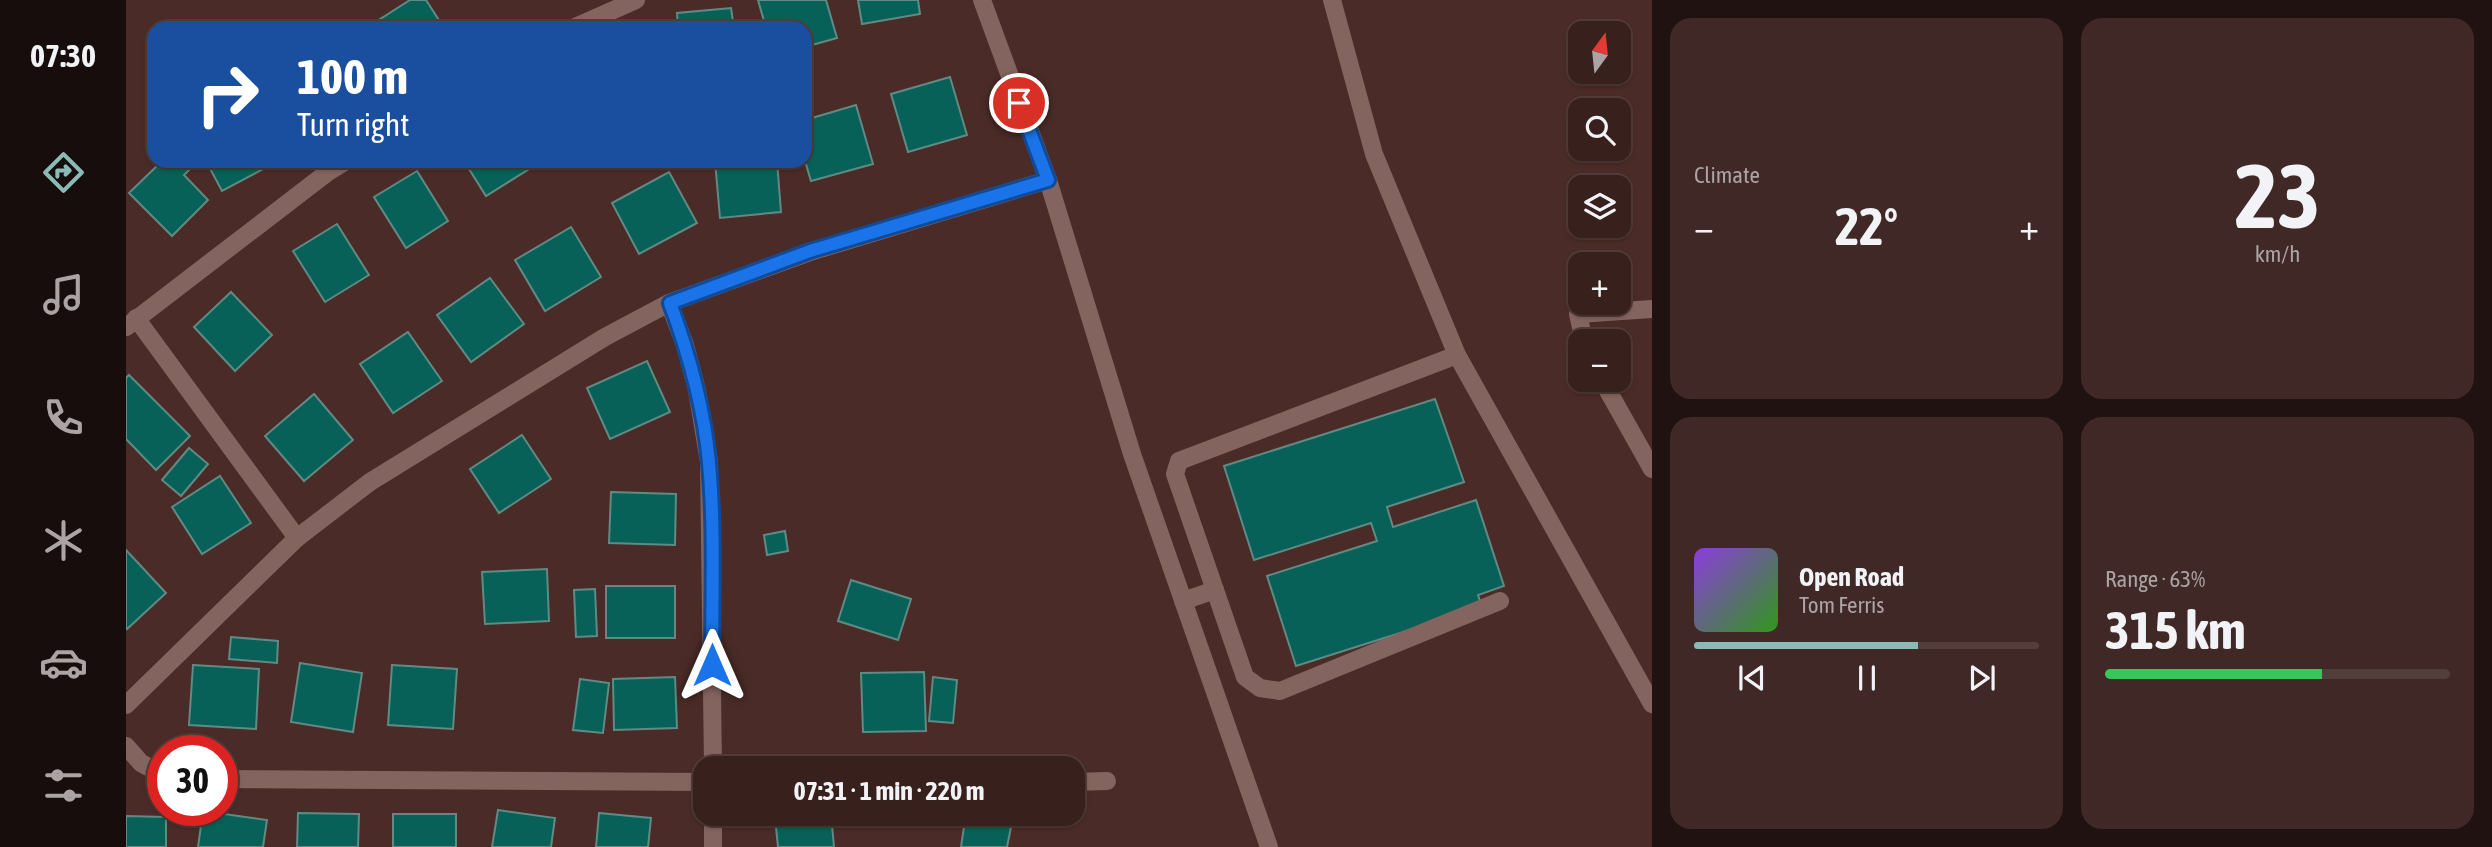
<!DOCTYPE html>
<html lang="en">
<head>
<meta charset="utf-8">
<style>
  body { margin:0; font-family:"Asap Condensed",sans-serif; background:#3f2826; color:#f1f3f6; height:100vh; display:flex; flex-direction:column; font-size:26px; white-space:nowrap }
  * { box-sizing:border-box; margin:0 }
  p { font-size:23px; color:#aba3a4 }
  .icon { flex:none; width:38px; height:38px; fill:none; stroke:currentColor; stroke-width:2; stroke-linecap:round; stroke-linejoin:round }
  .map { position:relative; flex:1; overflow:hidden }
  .drawer { display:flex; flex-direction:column; gap:18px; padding:18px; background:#1f1210; width:840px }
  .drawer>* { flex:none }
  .guide { position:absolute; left:21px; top:21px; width:665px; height:147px; border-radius:21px; box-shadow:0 2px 5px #0004,0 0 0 2px #523e3b; background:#1a4fa0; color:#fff; overflow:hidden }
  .needle { width:46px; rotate:15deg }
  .controls { position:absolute; left:1442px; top:21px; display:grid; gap:14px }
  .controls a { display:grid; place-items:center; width:63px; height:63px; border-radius:14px; background:#38201d; box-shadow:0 2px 5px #0004,0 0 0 2px #523e3b; font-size:35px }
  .speed { position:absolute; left:21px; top:735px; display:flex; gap:14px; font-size:35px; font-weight:700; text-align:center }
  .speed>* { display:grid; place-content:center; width:91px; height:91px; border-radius:50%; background:#38201d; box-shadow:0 2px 5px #0004,0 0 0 2px #523e3b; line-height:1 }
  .speed .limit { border:10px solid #d22; background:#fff; color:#111 }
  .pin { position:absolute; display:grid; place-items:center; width:60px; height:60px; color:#fff; margin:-30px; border:4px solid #fff; border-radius:50%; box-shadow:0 2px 7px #0007 }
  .me { position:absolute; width:77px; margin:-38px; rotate:0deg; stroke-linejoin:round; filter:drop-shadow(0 0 5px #0008) }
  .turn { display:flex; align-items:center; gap:24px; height:147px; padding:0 35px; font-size:32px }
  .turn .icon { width:91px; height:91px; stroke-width:2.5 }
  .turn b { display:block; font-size:49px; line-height:60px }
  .big { font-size:52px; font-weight:700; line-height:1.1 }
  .drawer .tile { flex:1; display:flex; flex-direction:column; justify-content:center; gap:10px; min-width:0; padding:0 24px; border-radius:21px; background:#3f2826 }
  .drawer .dial { align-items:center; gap:0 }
  .dial b { font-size:91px; line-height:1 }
  .song { display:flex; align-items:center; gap:21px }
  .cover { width:84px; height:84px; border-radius:10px; background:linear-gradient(135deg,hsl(270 70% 55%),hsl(110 70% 35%)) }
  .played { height:7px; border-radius:4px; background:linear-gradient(90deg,#8bbbb9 65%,#523e3b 65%) }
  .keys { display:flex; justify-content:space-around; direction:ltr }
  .heat { display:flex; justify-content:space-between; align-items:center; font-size:38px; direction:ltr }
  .charge { height:10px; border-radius:5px; background:linear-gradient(90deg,#34c759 63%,#523e3b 0) }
  .drawer .tiles { flex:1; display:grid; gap:18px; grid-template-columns:repeat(2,1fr) }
  .trip { position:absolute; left:567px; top:756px; width:392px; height:70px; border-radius:21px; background:#38201d; box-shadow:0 2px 5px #0004,0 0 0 2px #523e3b; font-weight:700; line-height:70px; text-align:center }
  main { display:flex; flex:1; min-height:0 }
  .tabs { display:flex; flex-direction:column; width:126px; justify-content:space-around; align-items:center; background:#160d0c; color:#aba3a4 }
  .tabs .icon { width:49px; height:49px }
  .tabs .on { color:#8bbbb9 }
  .tabs b { font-size:32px; color:#f1f3f6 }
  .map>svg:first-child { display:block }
</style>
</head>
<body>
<main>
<nav class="tabs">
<b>07:30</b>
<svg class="icon on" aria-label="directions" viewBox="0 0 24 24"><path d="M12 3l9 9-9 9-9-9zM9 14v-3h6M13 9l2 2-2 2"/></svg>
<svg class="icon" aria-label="music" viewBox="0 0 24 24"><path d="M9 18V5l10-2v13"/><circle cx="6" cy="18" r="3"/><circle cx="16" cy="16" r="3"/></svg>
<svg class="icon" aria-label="phone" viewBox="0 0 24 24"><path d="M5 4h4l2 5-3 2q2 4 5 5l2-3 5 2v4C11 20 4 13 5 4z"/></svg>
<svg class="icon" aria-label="climate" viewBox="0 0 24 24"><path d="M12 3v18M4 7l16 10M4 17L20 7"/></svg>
<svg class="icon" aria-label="car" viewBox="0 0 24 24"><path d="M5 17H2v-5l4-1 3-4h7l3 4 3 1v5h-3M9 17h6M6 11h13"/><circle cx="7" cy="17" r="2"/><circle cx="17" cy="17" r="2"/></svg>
<svg class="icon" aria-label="filters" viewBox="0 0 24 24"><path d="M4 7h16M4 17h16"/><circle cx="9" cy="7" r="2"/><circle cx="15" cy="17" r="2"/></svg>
</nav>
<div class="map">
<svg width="1526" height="847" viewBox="0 0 1526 847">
  <rect width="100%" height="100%" fill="#4a2b27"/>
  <g fill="#086158" stroke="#608a83" stroke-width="2">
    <polygon points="284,0 300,0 318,28 252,28 248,23"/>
    <polygon points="632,0 700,0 711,38 679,47 679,28 640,28"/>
    <polygon points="732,0 792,0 794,14 736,24"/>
    <polygon points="605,8 608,28 552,28 551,13"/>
    <rect x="679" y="55" width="6" height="17"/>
    <polygon points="824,77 841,135 782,152 765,94"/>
    <polygon points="730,105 747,164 685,181 679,161 679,120"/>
    <polygon points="36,161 69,161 70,163 58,175 82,200 46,236 3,193"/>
    <polygon points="80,161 152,161 96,191"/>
    <polygon points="338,161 404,161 408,166 360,196"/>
    <polygon points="589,161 651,161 655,212 594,218"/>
    <polygon points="291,171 322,221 280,248 248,197"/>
    <polygon points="543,172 571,223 513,254 486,203"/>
    <polygon points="211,224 243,275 199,302 167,251"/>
    <polygon points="445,227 475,277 419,311 389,260"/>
    <polygon points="364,278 398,324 345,362 311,315"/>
    <polygon points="105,292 146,335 109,371 68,327"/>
    <polygon points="282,332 316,381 267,413 234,364"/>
    <polygon points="521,361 544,412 484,439 461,388"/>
    <polygon points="3,375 64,436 30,470 0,439 0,378"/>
    <polygon points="188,394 227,440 178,481 139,436"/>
    <polygon points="1309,399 1338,482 1261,507 1267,527 1350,500 1378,586 1352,595 1356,607 1170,666 1141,576 1251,541 1245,523 1128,560 1098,466"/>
    <polygon points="396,435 425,479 373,513 344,469"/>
    <polygon points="63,448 82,464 55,496 36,480"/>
    <polygon points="94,476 125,523 76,554 46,507"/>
    <polygon points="485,492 550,494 549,545 483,543"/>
    <polygon points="659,531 662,551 641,555 638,535"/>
    <polygon points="0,550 40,593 1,629 0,627"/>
    <polygon points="421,569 423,621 359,624 356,572"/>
    <polygon points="725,580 785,599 772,640 712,621"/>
    <rect x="480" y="586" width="69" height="52"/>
    <polygon points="469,589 471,636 450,637 448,590"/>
    <polygon points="105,637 152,641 151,663 103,659"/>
    <polygon points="174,663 236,673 227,732 165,722"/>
    <polygon points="67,665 133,669 130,729 63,725"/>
    <polygon points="266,665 331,669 327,729 262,725"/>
    <polygon points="798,672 800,731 737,732 735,673"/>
    <polygon points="549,677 551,728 488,730 487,679"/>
    <polygon points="807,677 831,680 827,723 803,721"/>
    <polygon points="454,679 483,683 477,733 447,730"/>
    <polygon points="372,810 429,818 425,847 366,847"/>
    <polygon points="77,811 141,820 137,847 72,847"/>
    <polygon points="172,813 233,814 232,847 171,847"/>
    <polygon points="473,813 525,818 522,847 470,847"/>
    <rect x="267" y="814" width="63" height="33"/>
    <polygon points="681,814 705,814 708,847 652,847 649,817"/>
    <polygon points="0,816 40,817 40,847 0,847"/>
    <polygon points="839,820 885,827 881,847 835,847"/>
  </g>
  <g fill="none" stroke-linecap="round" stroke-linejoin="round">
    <g stroke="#84645f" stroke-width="18">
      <polyline points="856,0 922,180 1006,454 1143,847"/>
      <polyline points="1206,0 1248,154 1331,355 1526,704"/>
      <polyline points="447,28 510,0"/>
      <polyline points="543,303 559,345 571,390 583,462 587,768"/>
      <polyline points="10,318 171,538"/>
      <polyline points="0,327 202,172 220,161"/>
      <polyline points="1458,341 1452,314 1526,309"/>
      <polyline points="1331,355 1053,461 1049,474 1119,677 1134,688 1154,691 1374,601"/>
      <polyline points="1476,380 1526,469"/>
      <polyline points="1057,601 1089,590"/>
      <polyline points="0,705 171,538 244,482 479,337 543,303 684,252 922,180"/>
      <polyline points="0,746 15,763 37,775"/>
      <polyline points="96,779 579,782"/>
      <polyline points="947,782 981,781"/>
      <polyline points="587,847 587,814"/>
    </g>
  </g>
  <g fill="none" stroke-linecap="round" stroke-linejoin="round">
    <g stroke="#114b97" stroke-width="18">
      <path id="route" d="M586,665C586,598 589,529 583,463C578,407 563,354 544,303L684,251L922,180L893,103"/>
    </g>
    <use href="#route" stroke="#1a73e8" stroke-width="12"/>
  </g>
</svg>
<div class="controls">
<a><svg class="needle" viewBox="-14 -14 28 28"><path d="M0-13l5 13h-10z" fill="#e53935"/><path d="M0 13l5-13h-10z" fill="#aba3a4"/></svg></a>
<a><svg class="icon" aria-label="search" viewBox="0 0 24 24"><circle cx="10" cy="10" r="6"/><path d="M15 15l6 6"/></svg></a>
<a><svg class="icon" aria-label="layers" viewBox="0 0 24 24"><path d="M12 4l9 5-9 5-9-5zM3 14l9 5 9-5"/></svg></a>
<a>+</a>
<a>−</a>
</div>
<div class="speed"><div class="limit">30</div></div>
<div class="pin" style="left:893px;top:103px;background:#d93025"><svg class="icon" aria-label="arrive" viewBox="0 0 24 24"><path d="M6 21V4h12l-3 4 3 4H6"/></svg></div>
<svg class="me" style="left:586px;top:665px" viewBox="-20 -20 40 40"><path d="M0-17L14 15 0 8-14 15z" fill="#1a73e8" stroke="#fff" stroke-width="4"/></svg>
<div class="trip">07:31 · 1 min · 220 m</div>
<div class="guide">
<div class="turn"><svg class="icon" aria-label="right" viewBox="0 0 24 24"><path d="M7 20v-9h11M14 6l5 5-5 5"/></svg><div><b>100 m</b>Turn right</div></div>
</div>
</div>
<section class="drawer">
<div class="tiles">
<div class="tile"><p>Climate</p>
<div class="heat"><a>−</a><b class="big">22°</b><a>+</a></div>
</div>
<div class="tile dial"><b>23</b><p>km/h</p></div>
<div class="tile">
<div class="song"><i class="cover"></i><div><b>Open Road</b><p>Tom Ferris</p></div></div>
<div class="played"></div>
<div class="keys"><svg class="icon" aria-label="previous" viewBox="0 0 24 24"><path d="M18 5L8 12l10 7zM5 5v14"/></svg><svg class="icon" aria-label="pause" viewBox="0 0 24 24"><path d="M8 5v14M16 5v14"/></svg><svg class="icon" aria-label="next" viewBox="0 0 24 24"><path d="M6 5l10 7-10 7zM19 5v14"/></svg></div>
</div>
<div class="tile"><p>Range · 63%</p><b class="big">315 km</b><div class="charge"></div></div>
</div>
</section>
</main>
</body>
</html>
